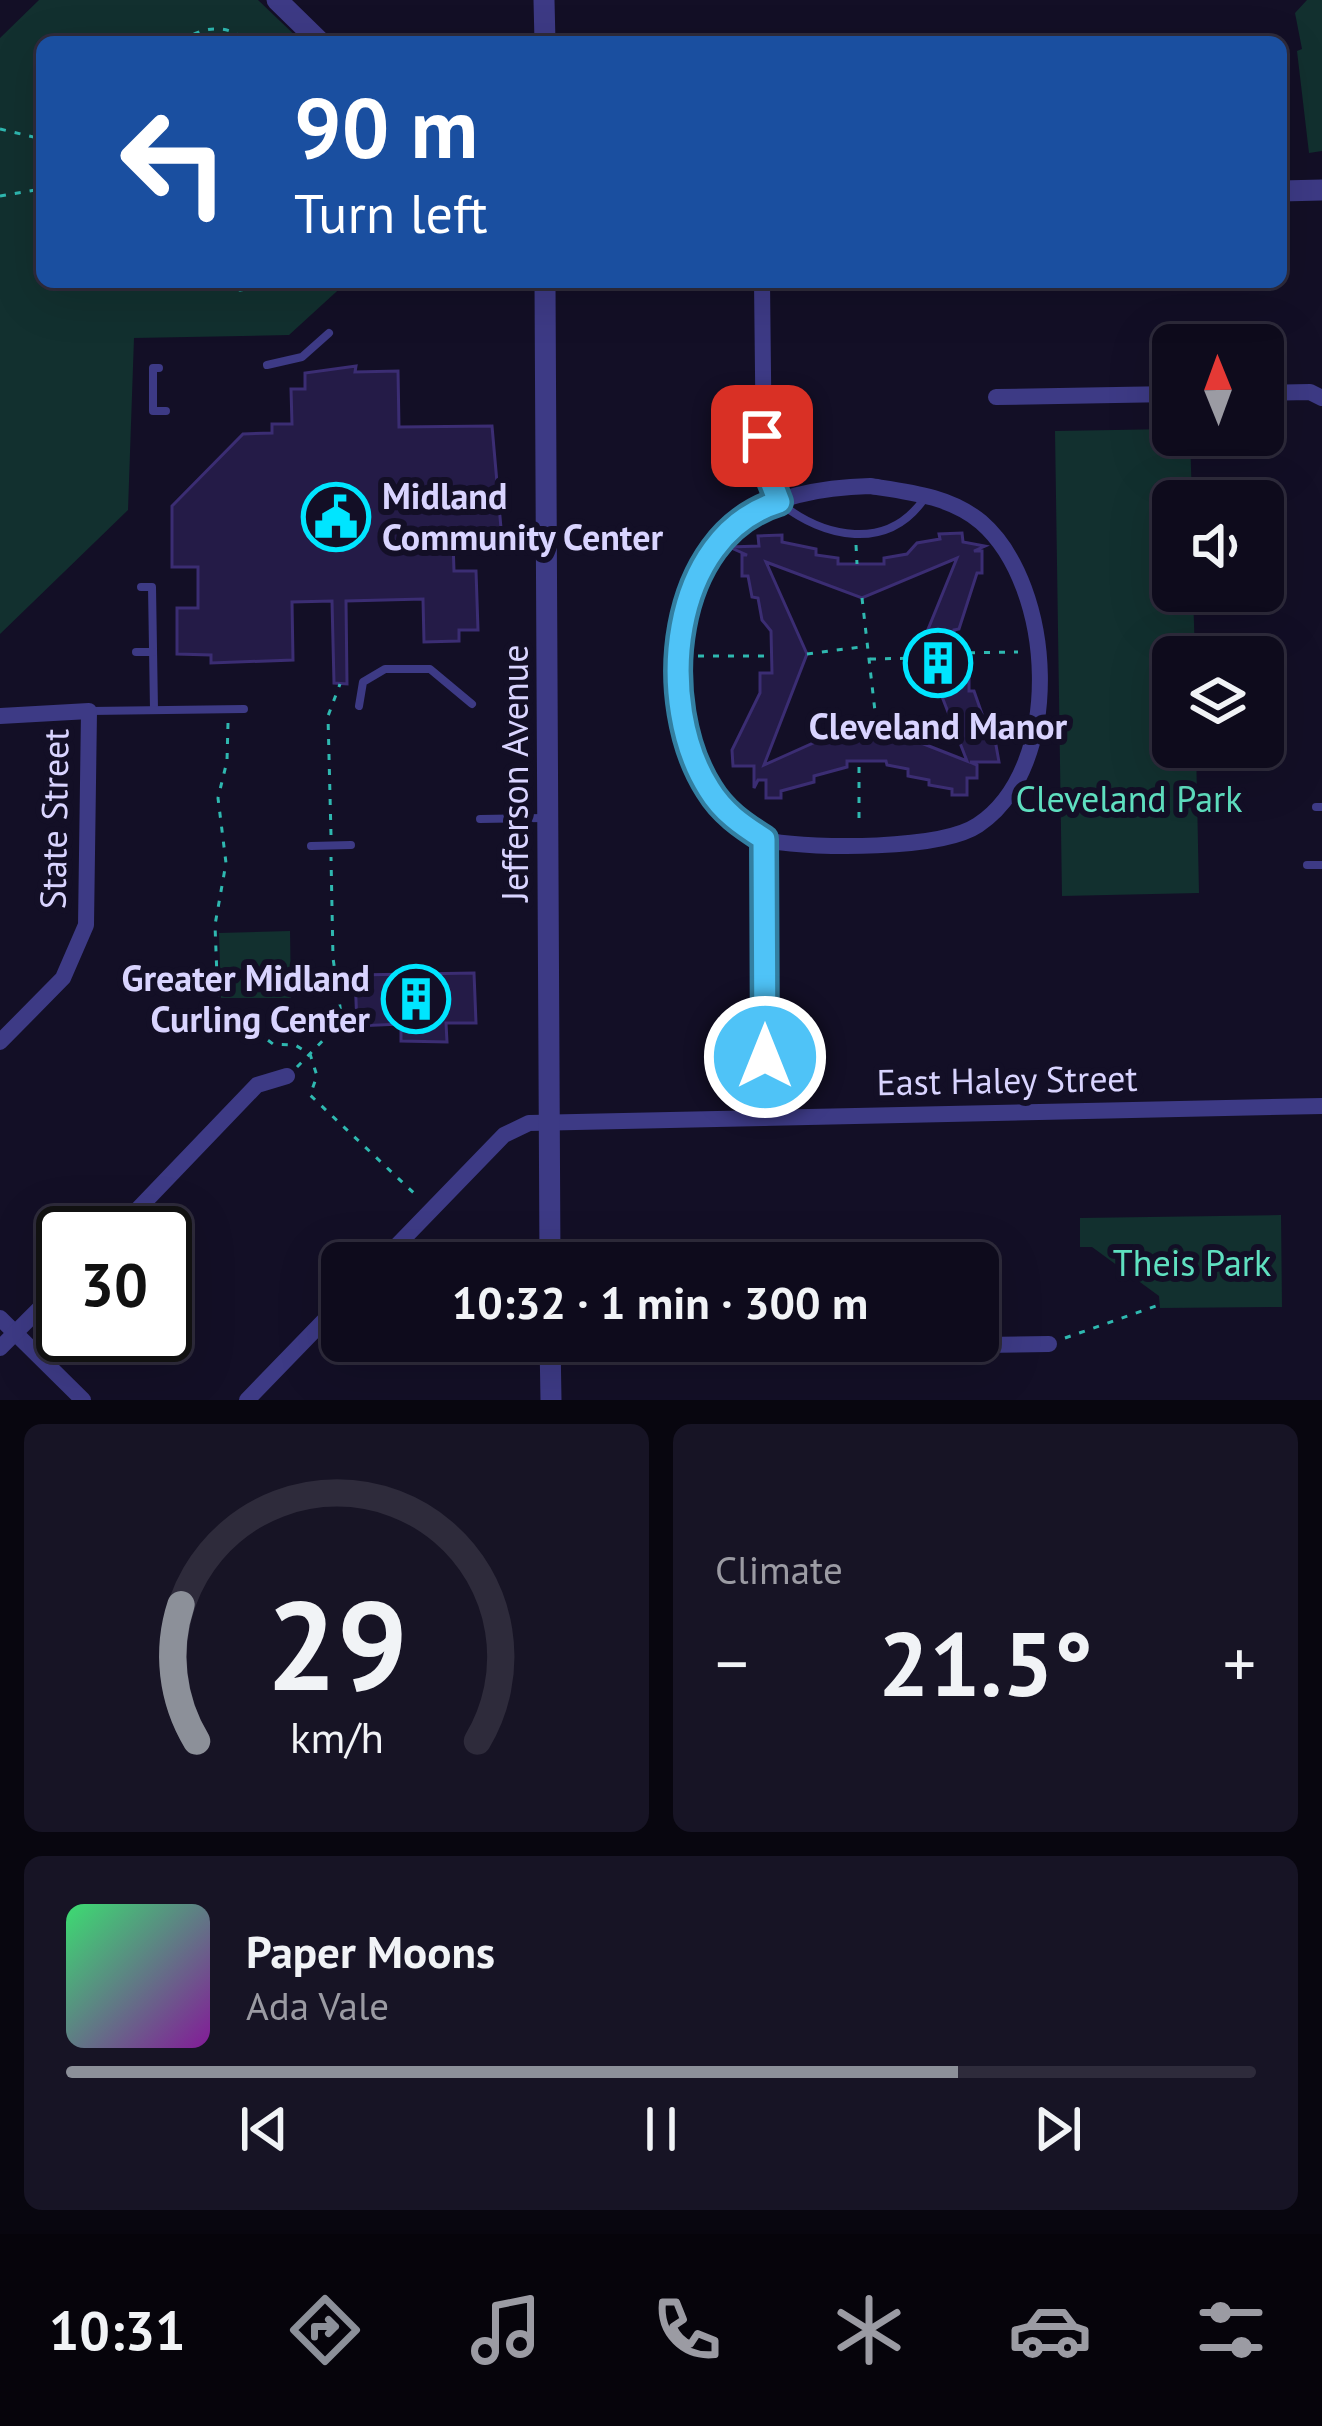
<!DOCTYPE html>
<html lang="en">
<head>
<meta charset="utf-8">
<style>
  body { margin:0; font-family:"PT Sans",sans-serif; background:#171425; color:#f1f3f6; height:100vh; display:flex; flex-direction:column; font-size:45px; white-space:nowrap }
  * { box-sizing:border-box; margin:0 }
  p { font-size:39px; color:#9b9ba3 }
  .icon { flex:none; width:66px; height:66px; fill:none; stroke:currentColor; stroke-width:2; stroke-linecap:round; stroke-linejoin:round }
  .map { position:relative; height:1400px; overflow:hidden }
  .details { display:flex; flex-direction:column; gap:24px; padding:24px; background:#08060f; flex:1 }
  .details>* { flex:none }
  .hud { position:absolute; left:36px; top:36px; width:1251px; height:252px; border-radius:18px; box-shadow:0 12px 48px #0002,0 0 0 3px #2e2b3b; background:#1a4fa0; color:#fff; overflow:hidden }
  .needle { width:78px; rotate:359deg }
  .buttons { position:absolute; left:1152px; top:324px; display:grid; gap:24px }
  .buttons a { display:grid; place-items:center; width:132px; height:132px; border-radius:18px; background:#0e0b1c; box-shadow:0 12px 48px #0002,0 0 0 3px #2e2b3b; font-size:60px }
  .speed { position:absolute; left:36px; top:1206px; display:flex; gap:24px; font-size:60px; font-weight:700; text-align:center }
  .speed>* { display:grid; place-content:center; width:156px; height:156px; border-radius:50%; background:#0e0b1c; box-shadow:0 12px 48px #0002,0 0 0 3px #2e2b3b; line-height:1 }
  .speed .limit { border:6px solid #111; border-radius:18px; background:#fff; color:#111 }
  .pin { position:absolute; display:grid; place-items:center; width:102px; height:102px; color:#fff; margin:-51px; border-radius:24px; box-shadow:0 6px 18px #0006 }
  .me { position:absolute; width:132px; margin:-66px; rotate:0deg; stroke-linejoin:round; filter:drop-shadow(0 0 9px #0008) }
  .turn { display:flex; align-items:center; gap:42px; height:252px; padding:0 60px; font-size:54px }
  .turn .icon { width:156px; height:156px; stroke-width:2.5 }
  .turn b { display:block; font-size:84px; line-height:102px }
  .big { font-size:90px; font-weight:700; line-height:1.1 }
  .details .widget { flex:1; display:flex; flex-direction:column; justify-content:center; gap:18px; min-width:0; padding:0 42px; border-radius:18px; background:#171425 }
  .details .dial { align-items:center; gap:0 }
  .dial svg { height:312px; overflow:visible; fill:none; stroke:#2e2b3b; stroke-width:7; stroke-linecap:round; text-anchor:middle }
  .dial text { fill:#f1f3f6; stroke:none }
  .song { display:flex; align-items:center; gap:36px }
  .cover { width:144px; height:144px; border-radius:18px; background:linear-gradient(135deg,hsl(140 70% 55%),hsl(290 70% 35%)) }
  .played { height:12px; border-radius:6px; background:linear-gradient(90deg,#8c9099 75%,#2e2b3b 75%) }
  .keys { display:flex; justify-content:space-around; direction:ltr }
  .heat { display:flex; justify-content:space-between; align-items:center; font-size:66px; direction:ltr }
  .details .tiles { flex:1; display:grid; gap:24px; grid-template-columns:1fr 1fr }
  .widget:last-child { grid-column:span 2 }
  .trip { position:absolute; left:321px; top:1242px; width:678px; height:120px; border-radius:18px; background:#0e0b1c; box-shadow:0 12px 48px #0002,0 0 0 3px #2e2b3b; font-weight:700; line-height:120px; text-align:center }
  .tab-bar { display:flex; height:192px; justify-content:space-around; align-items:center; background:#06040b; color:#9b9ba3 }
  .tab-bar .icon { width:84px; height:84px }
  .tab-bar .current { color:#8c9099 }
  .tab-bar b { font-size:54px; color:#f1f3f6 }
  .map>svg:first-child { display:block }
</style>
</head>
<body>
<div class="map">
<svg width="1322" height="1400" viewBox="0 0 1322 1400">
  <rect width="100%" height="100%" fill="#130f26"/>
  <g fill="#12302f">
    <polygon points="39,0 258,0 302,42 42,42 42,282 347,282 289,335 134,338 128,510 0,634 0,38"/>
    <polygon points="1307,0 1322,0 1322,151 1309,153 1297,51 1302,49 1295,13"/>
    <polygon points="1173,429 1173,435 1190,435 1192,501 1173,501 1173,591 1193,591 1195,657 1173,657 1173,747 1196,747 1199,893 1062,896 1055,431"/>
    <polygon points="290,931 291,998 221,998 219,933"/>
    <polygon points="1281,1215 1282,1307 1160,1308 1159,1296 1092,1247 1080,1247 1080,1218"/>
  </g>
  <g fill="#241b47" stroke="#3b2d73" stroke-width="3" fill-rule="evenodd">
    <polygon points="356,366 355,372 398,371 399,427 492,426 501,528 490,528 491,541 453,542 454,571 476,571 478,630 459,630 459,641 424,642 423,599 346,601 347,684 334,683 332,601 292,602 293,660 211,663 211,655 177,654 177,608 198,608 198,567 172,567 172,506 243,434 272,433 272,424 292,424 291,389 305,389 305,373"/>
    <path d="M962,533L963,542L985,546L974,551H982V573H977L959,629L954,630V671L969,670V691H974L989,734H994L999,762H970L977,765V778H967V795H952V789L929,785V780L908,776V769L887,765L886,761H847V767L814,776V782L781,791V798H766V780H758L754,788V766H733L732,750L760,693V673H772L771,631L762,620L758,598L752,597L748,576H742V555H747L729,547L759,546L758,536L782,535V542L816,549V555L838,558V564H884V558L907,554L917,543L940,539L939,534ZM957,558L918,654L920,676H934L967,761L878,726L879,720H851V726L764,765L807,654L766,562L862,598Z"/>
    <polygon points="474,973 476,1023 446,1023 447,1042 401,1041 401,1024 357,1026 355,975"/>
  </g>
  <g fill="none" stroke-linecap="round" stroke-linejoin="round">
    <g stroke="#2fb8b0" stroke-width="3" stroke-dasharray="6 9" stroke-linecap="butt">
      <path d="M181,42C202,26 228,23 248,42"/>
      <polyline points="0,129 42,139"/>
      <polyline points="0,196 42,189"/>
      <polyline points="210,282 240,290 289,282"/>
      <polyline points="856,545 857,564"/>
      <polyline points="862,598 876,720"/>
      <polyline points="954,653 1018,652"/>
      <polyline points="807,654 868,646"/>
      <polyline points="698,656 772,656"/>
      <polyline points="870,659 920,658"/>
      <polyline points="228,723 227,761 218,798 226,863 215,925 218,1003 273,1044 295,1045 310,1054 317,1076 310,1095 418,1197"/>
      <polyline points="859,818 859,761"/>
      <polyline points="331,835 328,716 340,684"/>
      <polyline points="297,1067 342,1021 333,958 331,857"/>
      <polyline points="1065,1338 1159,1305"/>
    </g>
    <g stroke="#3d3a85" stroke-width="8">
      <polyline points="267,365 302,357 329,333"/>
      <polyline points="159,368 153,368 153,411 166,411"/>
      <path d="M780,503C824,538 887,552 924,499"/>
      <polyline points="141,587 152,587 154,710"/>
      <polyline points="136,652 153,652"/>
      <polyline points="359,706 363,682 385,669 430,669 472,704"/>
      <polyline points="90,711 244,709"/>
      <polyline points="1316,807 1322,807"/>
      <polyline points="480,819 545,818"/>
      <polyline points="311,846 351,845"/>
      <polyline points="1307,865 1322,865"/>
    </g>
    <g stroke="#3d3a85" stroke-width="16">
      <polyline points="762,282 764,463 779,502"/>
      <polyline points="1263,393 1310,392 1322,398"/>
      <polyline points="996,397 1173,394"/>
      <path d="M870,486C909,492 950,496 981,522C1055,586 1065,767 978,825C941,850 815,849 771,841C691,826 669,676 683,612C689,581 708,546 732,526C768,496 825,487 870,486Z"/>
      <polyline points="0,716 89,711 86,925 63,978 0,1042"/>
      <polyline points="763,839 765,1118"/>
      <polyline points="115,1233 257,1085 287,1076"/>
      <polyline points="380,1263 504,1135 529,1123 1322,1106"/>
      <polyline points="0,1318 83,1400"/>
      <polyline points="0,1348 63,1285"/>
      <polyline points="550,1351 1049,1344"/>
      <polyline points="247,1400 342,1302"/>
    </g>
    <g stroke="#3d3a85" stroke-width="21">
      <polyline points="277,0 320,42"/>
      <polyline points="544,0 545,42"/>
      <polyline points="1281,191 1322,190"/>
      <polyline points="545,282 550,1263"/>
      <polyline points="550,1341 551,1400"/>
    </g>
  </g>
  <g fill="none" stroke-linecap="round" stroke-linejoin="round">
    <g stroke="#337fa1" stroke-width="30">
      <path id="route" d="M762,436L764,463L779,502C668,536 655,704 709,789C723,812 742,825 764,839L765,1057"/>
    </g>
    <use href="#route" stroke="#4fc3f7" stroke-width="21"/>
  </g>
  <defs>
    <g id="civic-ring" transform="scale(3.45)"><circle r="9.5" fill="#130f26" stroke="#00e5ff" stroke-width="1.5"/><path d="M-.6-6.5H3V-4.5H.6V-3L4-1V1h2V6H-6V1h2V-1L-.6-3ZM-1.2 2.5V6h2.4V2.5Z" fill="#00e5ff"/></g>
    <g id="building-ring" transform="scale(3.45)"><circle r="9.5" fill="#130f26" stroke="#00e5ff" stroke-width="1.5"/><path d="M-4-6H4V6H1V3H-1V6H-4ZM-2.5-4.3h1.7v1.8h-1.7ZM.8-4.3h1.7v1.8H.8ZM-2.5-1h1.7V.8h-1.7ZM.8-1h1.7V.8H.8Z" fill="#00e5ff"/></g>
  </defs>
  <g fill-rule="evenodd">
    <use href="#civic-ring" x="336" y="517"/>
    <use href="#building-ring" x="938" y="663"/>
    <use href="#building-ring" x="416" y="999"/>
  </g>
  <g text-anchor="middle" stroke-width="12" stroke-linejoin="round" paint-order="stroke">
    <g font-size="36" font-weight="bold" fill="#d9d4ff" stroke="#130f26" text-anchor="start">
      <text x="382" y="509">Midland<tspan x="382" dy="41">Community Center</tspan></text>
      <text x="938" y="739" text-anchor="middle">Cleveland Manor</text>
      <text x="370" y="991" text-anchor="end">Greater Midland<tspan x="370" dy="41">Curling Center</tspan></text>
    </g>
    <g font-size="36" fill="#d9d4ff" stroke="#130f26">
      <text transform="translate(515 773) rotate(-90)" y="13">Jefferson Avenue</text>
      <text transform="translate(54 819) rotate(-89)" y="13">State Street</text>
      <text transform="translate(1007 1080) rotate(-1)" y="13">East Haley Street</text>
    </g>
    <g font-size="36" fill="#5fe0c0" stroke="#130f26">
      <text x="1129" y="812">Cleveland Park</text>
      <text x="1192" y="1276">Theis Park</text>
    </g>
  </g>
</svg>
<div class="buttons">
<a><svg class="needle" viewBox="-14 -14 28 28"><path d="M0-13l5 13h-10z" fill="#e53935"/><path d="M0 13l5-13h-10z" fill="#9b9ba3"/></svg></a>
<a><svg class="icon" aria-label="sound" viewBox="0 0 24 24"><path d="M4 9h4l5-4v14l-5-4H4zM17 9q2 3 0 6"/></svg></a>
<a><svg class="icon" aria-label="layers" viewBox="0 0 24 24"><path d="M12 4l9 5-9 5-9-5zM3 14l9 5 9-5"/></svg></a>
</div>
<div class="speed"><div class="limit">30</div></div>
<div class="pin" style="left:762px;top:436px;background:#d93025"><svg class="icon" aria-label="arrive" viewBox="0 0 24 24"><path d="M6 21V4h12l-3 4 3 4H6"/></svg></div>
<svg class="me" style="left:765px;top:1057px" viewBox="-20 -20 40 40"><circle r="17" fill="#4fc3f7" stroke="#fff" stroke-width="3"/><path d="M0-11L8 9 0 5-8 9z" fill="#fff"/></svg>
<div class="trip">10:32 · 1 min · 300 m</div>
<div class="hud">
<div class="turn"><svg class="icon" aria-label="left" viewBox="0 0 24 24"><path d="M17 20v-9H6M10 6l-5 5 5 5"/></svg><div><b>90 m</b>Turn left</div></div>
</div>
</div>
<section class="details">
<div class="tiles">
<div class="widget dial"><svg viewBox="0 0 100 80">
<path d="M14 69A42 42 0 1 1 86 69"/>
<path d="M14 69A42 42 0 0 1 10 34" stroke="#8c9099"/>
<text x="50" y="56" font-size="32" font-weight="700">29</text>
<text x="50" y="72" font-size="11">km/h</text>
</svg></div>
<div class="widget"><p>Climate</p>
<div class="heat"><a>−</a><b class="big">21.5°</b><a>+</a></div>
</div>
<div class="widget">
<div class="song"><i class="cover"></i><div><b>Paper Moons</b><p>Ada Vale</p></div></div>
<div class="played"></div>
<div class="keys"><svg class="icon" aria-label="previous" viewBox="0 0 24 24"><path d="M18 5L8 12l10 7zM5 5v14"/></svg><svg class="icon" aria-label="pause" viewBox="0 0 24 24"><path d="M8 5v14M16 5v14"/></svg><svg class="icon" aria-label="next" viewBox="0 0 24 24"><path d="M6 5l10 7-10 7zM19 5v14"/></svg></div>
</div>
</div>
</section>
<nav class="tab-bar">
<b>10:31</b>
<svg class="icon current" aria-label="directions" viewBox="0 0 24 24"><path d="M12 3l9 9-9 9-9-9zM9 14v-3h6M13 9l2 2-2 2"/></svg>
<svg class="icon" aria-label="music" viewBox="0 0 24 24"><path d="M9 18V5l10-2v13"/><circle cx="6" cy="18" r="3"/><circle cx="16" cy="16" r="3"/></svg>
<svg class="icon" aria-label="phone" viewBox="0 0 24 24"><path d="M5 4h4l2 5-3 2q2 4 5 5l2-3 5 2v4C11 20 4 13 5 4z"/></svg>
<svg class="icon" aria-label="climate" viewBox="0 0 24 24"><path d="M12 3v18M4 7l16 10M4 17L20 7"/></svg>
<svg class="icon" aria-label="car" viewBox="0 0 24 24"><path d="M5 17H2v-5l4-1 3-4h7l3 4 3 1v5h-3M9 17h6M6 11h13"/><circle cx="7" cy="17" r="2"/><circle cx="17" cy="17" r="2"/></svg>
<svg class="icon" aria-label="filters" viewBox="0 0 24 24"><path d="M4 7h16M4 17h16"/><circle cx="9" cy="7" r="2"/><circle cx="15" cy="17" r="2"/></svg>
</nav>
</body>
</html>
